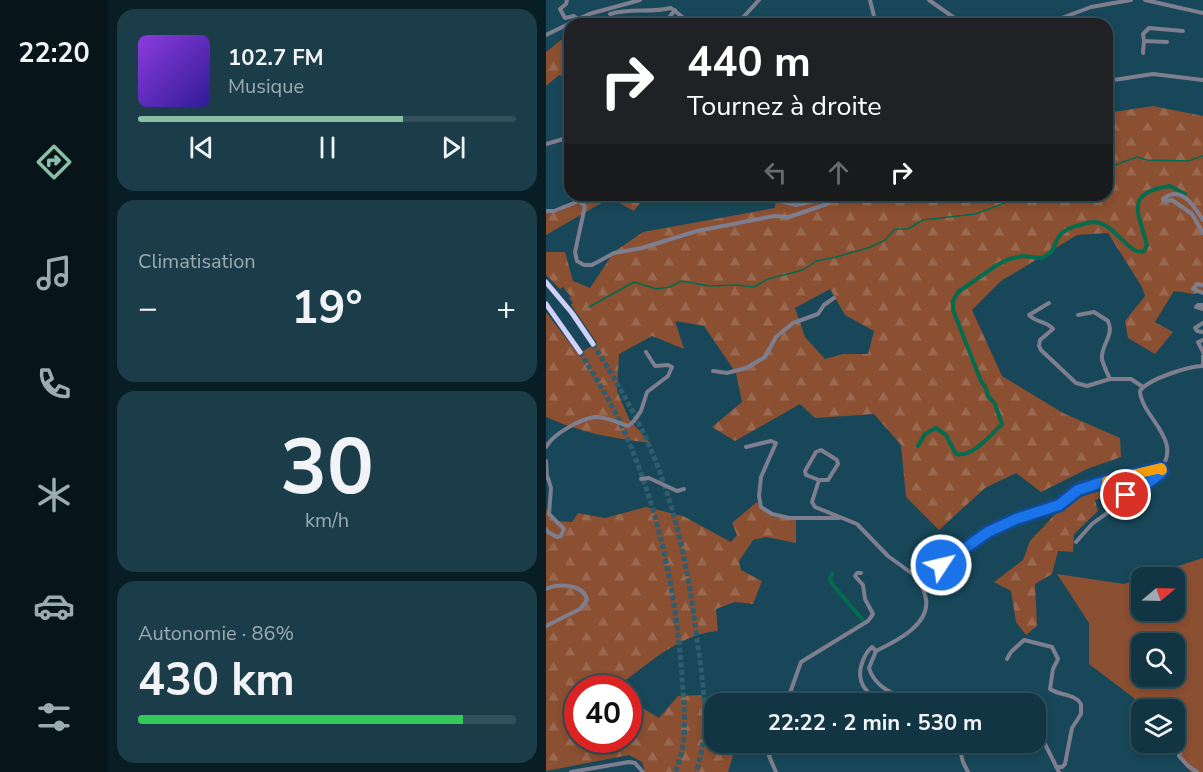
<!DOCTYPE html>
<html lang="fr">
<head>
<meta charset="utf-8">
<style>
  body { margin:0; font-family:"Nunito Sans",sans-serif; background:#1a3d49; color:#f1f3f6; height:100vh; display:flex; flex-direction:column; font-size:22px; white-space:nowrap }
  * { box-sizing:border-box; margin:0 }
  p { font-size:20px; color:#9cabb2 }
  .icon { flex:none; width:33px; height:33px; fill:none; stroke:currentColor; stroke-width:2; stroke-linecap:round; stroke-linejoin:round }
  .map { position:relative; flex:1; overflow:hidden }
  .panel { display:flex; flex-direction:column; gap:9px; padding:9px; background:#091d24; width:438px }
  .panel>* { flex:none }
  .top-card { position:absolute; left:18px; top:18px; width:549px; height:183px; border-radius:18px; box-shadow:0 3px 9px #0003,0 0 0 2px #30505b; background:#202124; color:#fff; overflow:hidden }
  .needle { width:39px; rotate:71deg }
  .buttons { position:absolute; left:585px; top:567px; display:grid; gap:12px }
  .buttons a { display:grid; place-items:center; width:54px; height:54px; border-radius:12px; background:#113542; box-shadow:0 3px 9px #0003,0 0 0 2px #30505b; font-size:30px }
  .speed { position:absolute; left:18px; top:675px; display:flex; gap:12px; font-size:30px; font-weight:700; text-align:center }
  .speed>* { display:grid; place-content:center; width:78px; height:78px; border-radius:50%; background:#113542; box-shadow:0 3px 9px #0003,0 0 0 2px #30505b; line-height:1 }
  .speed .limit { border:9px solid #d22; background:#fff; color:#111 }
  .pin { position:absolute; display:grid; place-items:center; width:51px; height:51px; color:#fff; margin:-26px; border:3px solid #fff; border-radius:50%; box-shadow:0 2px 6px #0007 }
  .me { position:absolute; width:66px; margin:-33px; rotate:55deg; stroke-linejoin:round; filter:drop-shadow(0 0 4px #0008) }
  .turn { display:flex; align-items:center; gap:21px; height:126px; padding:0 24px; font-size:27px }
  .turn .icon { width:78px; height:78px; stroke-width:2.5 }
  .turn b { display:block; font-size:42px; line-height:51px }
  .lanes { display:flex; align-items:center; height:57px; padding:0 24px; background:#0003; justify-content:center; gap:30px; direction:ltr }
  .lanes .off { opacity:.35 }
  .big { font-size:45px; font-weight:700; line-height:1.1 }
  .panel .tile { flex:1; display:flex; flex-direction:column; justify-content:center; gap:9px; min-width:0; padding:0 21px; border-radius:18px; background:#1a3d49 }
  .panel .dial { align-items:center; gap:0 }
  .dial b { font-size:78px; line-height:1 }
  .song { display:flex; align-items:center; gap:18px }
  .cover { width:72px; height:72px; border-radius:9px; background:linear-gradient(135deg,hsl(270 70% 55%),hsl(250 70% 35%)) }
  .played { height:6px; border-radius:3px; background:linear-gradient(90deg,#8abfa5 70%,#30505b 70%) }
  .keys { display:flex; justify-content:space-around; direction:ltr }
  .heat { display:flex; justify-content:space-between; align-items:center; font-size:33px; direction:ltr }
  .charge { height:9px; border-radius:4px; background:linear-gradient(90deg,#34c759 86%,#30505b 0) }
  .trip { position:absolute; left:158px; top:693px; width:342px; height:60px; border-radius:18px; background:#113542; box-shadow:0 3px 9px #0003,0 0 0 2px #30505b; font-weight:700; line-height:60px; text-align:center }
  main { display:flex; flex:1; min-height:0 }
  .dock { display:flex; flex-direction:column; width:108px; justify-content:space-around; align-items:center; background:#07151a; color:#9cabb2 }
  .dock .icon { width:42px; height:42px }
  .dock .active { color:#8abfa5 }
  .dock b { font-size:27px; color:#f1f3f6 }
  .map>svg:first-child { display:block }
</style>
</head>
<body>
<main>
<nav class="dock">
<b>22:20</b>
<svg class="icon active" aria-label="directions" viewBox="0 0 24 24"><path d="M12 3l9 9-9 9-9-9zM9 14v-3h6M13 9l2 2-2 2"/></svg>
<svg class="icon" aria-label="music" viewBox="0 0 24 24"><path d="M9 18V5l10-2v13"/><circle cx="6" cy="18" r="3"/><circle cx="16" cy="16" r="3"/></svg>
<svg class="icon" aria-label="phone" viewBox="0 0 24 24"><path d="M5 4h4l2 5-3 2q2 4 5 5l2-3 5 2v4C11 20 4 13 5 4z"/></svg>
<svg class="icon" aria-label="climate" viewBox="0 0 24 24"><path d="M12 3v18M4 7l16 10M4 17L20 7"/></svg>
<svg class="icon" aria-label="car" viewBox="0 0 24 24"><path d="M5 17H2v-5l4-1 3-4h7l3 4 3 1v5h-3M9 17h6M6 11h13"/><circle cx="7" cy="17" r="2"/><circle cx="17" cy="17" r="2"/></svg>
<svg class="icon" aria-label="filters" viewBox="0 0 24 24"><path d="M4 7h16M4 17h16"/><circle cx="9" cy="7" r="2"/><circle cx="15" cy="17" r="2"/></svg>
</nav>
<section class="panel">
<div class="tile">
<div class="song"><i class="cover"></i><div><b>102.7 FM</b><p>Musique</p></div></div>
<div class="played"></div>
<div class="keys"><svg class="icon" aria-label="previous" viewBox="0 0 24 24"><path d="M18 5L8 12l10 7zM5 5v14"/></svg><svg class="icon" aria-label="pause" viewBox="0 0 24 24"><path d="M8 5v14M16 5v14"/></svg><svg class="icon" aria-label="next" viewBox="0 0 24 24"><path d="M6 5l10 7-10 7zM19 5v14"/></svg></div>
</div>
<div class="tile"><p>Climatisation</p>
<div class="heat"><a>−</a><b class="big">19°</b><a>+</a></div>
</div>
<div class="tile dial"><b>30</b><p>km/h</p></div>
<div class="tile"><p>Autonomie · 86%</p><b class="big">430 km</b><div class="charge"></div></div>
</section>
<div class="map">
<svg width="657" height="772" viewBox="0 0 657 772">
  <defs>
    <pattern id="forest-firs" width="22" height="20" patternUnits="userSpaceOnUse" patternTransform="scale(1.5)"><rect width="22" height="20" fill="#8b4f31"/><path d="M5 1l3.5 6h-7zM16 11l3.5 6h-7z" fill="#9a684f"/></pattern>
  </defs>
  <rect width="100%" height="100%" fill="#174758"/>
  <path fill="#8b4f31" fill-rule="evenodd" d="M657,558V772H645L622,743L628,742V710L596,709L588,698L543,664V623L511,574L578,584L595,578L596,610H628V578L598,577ZM596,644H628V676H596Z"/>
  <g fill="url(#forest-firs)" fill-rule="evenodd">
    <polygon points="15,40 24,42 24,79 13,75 0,86 0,52"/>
    <path d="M607,106L657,116V292L648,294L628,291L609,322L627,332L609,354L582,338L579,321L599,296L596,287L562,233L531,235L455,281L426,310L456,376L517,413L574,438L575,457L541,469L495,492L470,473L439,488L393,530L360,497L355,445L328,414L269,418L254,404L189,441L166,427L196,402L190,373L158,326L129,321L138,349L106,336L73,354L71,391L83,419L104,443C65,438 36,433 0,417V312L32,354L51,343L25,305L27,303L23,298L25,297L17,287L14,289L0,275V252H19L27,281L44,288L68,252L97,232L229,208L230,195H561V113ZM284,289L299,315L328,331L322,354H297L279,359L259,337L249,308Z"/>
    <polygon points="42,195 100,195 88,211 64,198 0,235 0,213 12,212"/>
    <polygon points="607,475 593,486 577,488 549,500 552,511 528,534 527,552 512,551 506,574 489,584 491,626 480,635 470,622 465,591 448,582 477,560 484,541 516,507 535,492 569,482"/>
    <path d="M211,502L227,517L250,519V543L220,537L207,540L193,561L195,570L216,581L207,604L189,602L170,609L172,631C136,634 108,659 80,680L87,702L113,718L132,696L155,695L167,716L168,742L173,743L189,749L182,772H99L96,762L83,755L0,771V509L7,521L26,522L32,513L59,518L100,507L137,516L185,542L191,535L186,523ZM32,688H82V740H32Z"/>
  </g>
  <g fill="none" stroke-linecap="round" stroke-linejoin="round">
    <g stroke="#046c4e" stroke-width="1.5">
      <polyline points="561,168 591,157 601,160 642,161 657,156"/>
      <polyline points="43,307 88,282 110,289 124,287 135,281 164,286 192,285 208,287 222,279 257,270 270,261 290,257 325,247 339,240 349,229 362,229 377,220 429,214 481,195"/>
    </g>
    <g stroke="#046c4e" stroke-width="4">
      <path d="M372,446L379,434L390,428L400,435L410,454C426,458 445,435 456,424L449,404L442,396L440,388L435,381L407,310V301L412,292L451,265L463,259L477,256L496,258C499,256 502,255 504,253C509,248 510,238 516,233C521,229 528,226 534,225C538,224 543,222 548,222C570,223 583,257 598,251L601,245C593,213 577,193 624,186L639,194"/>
      <polyline points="286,574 284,579 287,585 316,619"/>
    </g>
    <g stroke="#305d6d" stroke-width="5" stroke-dasharray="5 2.5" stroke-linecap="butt">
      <path d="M47,344C69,379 90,414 106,452C132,514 144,580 152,646C158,688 164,731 150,772"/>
      <path d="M34,352C47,373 60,394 71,416C110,497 130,587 136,677C138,708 143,743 129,772"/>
    </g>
    <g stroke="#7e7e8f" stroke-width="4">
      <polyline points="21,0 20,4 14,9 19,18 28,16 32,19"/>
      <polyline points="324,0 330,24"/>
      <polyline points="383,0 417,24"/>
      <polyline points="599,0 657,13"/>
      <path d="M64,14C84,8 105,13 125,8L139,19"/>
      <polyline points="118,24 129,10"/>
      <polyline points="191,24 213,0"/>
      <polyline points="500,24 545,7 585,0"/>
      <polyline points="0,35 43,14 94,0"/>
      <polyline points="598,41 597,34 603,28 637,31"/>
      <polyline points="597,53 598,41 621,42"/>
      <polyline points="561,81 607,74 657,80"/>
      <polyline points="0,144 24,137"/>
      <polyline points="0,211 8,211 33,201 39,206 29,252 31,261 38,265 46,265 68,253 96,248 151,231 228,216 243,217 281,204 284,201 281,198 250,205 214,196 157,200 149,198 146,195"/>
      <path d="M657,220C648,206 635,184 617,199L619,201L626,200L646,214L657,233"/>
      <polyline points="657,285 651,284 647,289 657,293"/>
      <path d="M503,303L483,315C490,323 501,321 507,329L494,340L493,346L495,350L530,383L541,386L564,379"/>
      <polyline points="657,305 652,305 650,307 657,309"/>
      <path d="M532,315L548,312L562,321C569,336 554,345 556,360C558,366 561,373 564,379H585L597,387"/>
      <polyline points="657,323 649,328 651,331 657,332"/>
      <polyline points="657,340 652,342 657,352"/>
      <polyline points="657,366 657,356"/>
      <polyline points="167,371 181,373 200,368 219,357 230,337 247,323 272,314 278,305 288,298"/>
      <path d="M0,447C7,434 34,419 49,417C59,416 73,423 82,426L88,421L95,411L101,392L122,376L126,367L122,365L109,366L100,352"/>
      <polyline points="200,447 225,441 230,443 215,477 213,496 215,507 226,514 243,518 293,518"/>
      <polyline points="0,461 1,478"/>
      <polyline points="95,479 103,478 131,491 138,489"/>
      <polyline points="273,480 260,475 259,471 270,452 275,450 291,460 292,464 282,480 273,480 266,502 269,507 311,524 342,556 375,580"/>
      <polyline points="0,529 2,532 11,537 15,536 18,529 3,514 5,488 2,478"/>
      <polyline points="530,542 546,524 568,508 580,495 598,486 616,472 615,468"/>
      <path d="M0,589C13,583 38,584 41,600L34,609L0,626"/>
      <path d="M330,651C350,641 384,625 380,599C378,589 372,581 379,572L395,565L442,532L470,519L513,505L532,490L557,482L615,468C637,440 595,416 594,391C602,379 643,366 657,366"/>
      <path d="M330,651L323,668C329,689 352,696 371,704"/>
      <path d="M330,651L326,647C321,651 318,657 316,663C309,683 321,692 335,704"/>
      <path d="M461,659L465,652L478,640L506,647L512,659L507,669L504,689C514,696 528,693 535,704V714L526,728L519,764L516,767H510"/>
      <polyline points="240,704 255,662 322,621 327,614 319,599 317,585 309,576 311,573 315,573"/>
      <polyline points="408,704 419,704"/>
      <polyline points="489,728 494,734 513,772"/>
      <polyline points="412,742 417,762 422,772"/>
      <polyline points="634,752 633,756 642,766 651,772"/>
      <polyline points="25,772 83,762 89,763 97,772"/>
      <polyline points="230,772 223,756 234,742"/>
    </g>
    <g stroke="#d1d0fa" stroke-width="5">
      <polyline points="0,282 26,313 47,344"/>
      <polyline points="0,304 34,352"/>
    </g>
  </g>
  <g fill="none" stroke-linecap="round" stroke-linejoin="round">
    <g stroke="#114b97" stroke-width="15">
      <polyline id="route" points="395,565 442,532 470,519 513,505 532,490 557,482 615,468 616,472 598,486 580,495"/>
    </g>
    <use href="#route" stroke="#1a73e8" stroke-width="10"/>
    <polyline stroke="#f59e0b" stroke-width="10" points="561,481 615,468 616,470"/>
  </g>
</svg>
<div class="buttons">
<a><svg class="needle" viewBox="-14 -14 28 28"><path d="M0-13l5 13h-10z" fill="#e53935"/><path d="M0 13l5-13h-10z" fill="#9cabb2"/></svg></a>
<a><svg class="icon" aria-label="search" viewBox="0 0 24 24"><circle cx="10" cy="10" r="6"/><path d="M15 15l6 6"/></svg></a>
<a><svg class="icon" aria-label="layers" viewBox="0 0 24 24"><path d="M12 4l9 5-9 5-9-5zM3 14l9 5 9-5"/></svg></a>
</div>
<div class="speed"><div class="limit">40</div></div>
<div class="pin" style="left:580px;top:495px;background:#d93025"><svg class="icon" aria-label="arrive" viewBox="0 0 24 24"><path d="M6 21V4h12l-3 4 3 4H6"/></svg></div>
<svg class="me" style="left:395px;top:565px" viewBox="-20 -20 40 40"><circle r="17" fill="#1a73e8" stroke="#fff" stroke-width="3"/><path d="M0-11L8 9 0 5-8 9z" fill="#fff"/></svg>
<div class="trip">22:22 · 2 min · 530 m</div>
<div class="top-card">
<div class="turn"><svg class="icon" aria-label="right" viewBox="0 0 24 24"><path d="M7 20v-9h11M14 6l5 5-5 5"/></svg><div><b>440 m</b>Tournez à droite</div></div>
<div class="lanes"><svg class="icon off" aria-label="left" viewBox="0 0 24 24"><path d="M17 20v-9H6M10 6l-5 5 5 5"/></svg><svg class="icon off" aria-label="ahead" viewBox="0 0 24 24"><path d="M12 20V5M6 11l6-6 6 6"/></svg><svg class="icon" aria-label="right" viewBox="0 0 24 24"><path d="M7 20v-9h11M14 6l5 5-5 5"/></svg></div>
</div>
</div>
</main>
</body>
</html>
